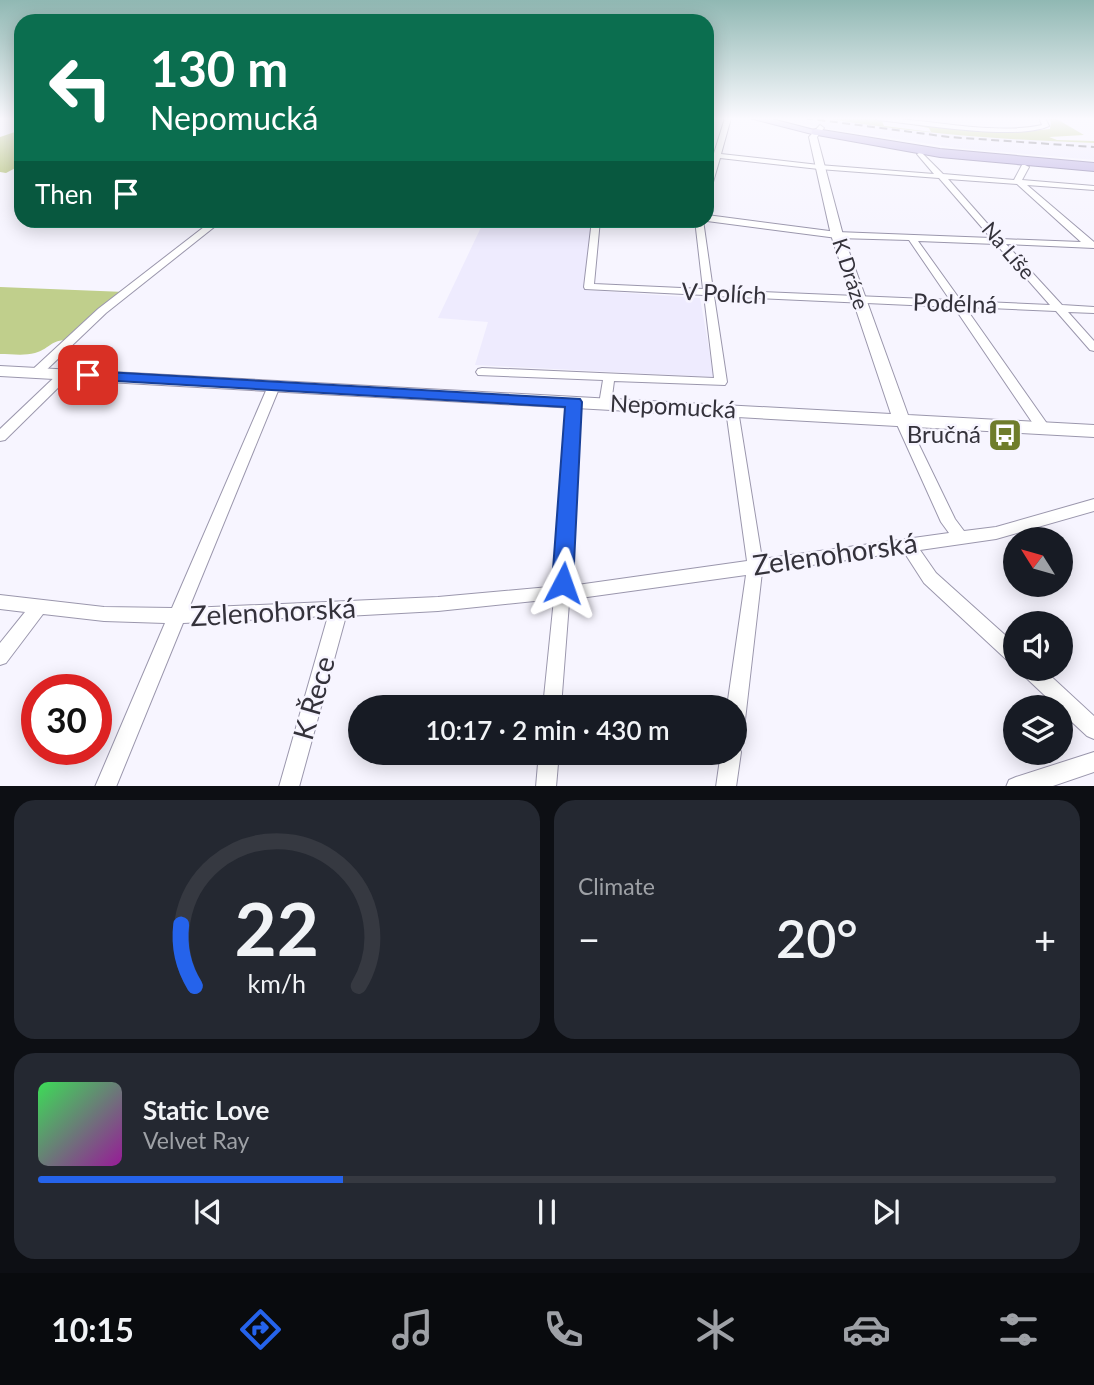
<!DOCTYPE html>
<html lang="en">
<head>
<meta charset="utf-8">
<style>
  body { margin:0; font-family:Lato,sans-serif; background:#242831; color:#f1f3f6; height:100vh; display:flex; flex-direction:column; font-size:26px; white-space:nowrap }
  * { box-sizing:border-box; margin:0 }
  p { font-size:23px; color:#9ea1a6 }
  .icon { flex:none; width:38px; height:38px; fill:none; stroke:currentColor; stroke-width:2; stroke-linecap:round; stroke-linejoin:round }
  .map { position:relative; height:786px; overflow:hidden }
  .panel { display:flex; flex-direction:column; gap:14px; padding:14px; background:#0d0f14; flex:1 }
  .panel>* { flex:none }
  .guide { position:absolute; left:14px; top:14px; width:700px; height:214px; border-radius:21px; box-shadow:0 4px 18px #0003; background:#0b6e4f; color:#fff; overflow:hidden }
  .needle { width:46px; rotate:307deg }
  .controls { position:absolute; left:1003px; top:527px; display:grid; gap:14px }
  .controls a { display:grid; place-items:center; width:70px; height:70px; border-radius:50%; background:#171b24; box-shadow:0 4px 18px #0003; font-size:35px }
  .speed { position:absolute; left:21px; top:674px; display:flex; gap:14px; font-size:35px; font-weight:700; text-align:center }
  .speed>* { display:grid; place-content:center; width:91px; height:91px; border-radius:50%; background:#171b24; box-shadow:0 4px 18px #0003; line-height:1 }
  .speed .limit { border:10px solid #d22; background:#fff; color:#111 }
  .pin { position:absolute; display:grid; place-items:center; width:60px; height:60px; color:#fff; margin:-30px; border-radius:14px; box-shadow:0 4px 10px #0006 }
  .me { position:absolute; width:77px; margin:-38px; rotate:4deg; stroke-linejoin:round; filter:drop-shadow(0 0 5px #0008) }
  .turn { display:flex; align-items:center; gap:24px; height:147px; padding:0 21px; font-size:32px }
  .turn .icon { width:91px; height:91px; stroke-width:2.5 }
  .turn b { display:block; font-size:49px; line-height:60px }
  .then { display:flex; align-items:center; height:66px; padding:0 21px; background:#0003; gap:14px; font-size:26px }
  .big { font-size:52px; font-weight:600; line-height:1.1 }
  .panel .card { flex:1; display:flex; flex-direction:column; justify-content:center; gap:10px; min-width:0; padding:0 24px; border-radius:21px; background:#242831 }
  .panel .dial { align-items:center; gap:0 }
  .dial svg { height:182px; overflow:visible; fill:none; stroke:#363941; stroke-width:7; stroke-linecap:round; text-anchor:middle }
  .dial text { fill:#f1f3f6; stroke:none }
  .song { display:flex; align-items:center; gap:21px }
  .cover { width:84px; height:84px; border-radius:10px; background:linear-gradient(135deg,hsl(130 70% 55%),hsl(300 70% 35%)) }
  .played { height:7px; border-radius:4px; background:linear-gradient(90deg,#2563eb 30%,#363941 30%) }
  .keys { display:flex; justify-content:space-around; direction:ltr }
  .heat { display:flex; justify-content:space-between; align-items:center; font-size:38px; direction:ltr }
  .panel .tiles { flex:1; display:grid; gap:14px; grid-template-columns:1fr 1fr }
  .card:last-child { grid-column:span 2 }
  .trip { position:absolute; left:348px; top:695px; width:399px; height:70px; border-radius:35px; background:#171b24; box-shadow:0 4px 18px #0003; font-weight:600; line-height:70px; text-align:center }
  .tabs { display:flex; height:112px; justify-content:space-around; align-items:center; background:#090b0e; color:#9ea1a6 }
  .tabs .icon { width:49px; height:49px }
  .tabs .active { color:#2563eb }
  .tabs b { font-size:32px; color:#f1f3f6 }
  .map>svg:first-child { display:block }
</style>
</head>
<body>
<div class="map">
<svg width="1094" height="787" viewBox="0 0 1094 787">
  <rect width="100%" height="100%" fill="#f7f5ff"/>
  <g fill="#eeebfe">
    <polygon points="780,118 823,118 968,136 1094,143 1094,160 957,148 818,127"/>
    <polygon points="484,221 593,221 585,290 700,298 714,377 475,365 488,322 438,318"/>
  </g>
  <g fill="#c0cf8c">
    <path d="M823,118H867L882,121L884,126L931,132L929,128L887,120L1022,132L1050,129L1051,122L1047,118H1055L1084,135L1049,137L1057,140L1094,141V143C1003,140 912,133 823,118Z"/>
    <path d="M0,287L125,292L72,340C49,339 53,347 35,353C24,356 11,354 0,354Z"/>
  </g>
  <polygon fill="#abbc63" points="21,130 21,165 6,173 0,172 0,137"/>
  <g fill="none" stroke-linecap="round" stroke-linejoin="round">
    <g stroke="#9b97ad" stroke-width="2">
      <g id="minor">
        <path d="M725,118H731L721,154L819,165L934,174L917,154L921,152L943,174L1014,180L1022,165H1025L1029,167L1022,180L1094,186V190L1027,185L1094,242V248L1006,244L1062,305L1094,307V313L1068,312L1094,341V351L1090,350L1056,311L965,307L1048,425L1049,428L1048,431H1038L954,307L714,296L727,382L725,385L614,381L611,404L605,408L599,404L603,380L478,375L476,372L478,369L482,368L714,378L704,295L585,289L584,287L592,220H600L594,284L703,289L695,220H703L713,290L950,300L909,240L837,238L707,221V215L837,232L991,238L939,178L819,169L720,158L711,189L707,191V176ZM948,179L1017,184L1081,242L1001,239ZM918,241L996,244L1050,305L961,301Z"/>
        <path d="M875,118C927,118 992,136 1042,125L1039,118H1045L1049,126C1018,141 917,124 878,120Z"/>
        <polygon points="213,220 223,220 106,313 40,376 32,376 30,373 32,370 98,309"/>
        <polygon points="65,370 71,374 69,377 5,440 0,441 0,429 61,371"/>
        <polygon points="274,382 280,386 189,608 438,597 549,587 555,589 557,594 555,598 561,596 567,598 569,603 561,707 543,707 554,599 438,611 346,616 299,787 279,787 328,616 183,623 116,787 95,787 165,623 104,621 43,614 6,663 0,665 0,643 25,612 0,609 0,595 104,607 172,608 268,386"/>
        <polygon points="574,398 580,402 570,586 747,561 726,410 732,406 738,410 762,559 949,533 941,522 895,420 901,416 907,420 955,519 964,531 996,527 1094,499 1094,511 996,539 920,550 936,573 1015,644 1015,664 1009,662 924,583 904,552 762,572 745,720 742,727 735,730 735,707 727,707 746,575 573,599 567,597 565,592 566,589 557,588 555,583 568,402"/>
        <polygon points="1019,668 1042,668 1094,716 1094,739 1087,736 1060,711 1060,707 1057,707 1022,674"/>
        <polygon points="735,744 738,745 741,752 736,787 716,787 721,752 735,752"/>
        <polygon points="539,752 559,752 556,787 536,787"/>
        <polygon points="1094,752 1094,772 1050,787 1006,787 1009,780 1016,777"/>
      </g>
    </g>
    <g stroke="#9b97ad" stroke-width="2">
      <polygon id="tertiary" points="820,125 824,128 817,137 843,235 908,415 1094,425 1094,437 0,376 0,366 891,414 831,235 809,137"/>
    </g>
    <g stroke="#8177a4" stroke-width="2">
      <polygon id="primary" points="749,118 768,118 822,132 816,135"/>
    </g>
    <g stroke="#8177a4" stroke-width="2">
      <polygon id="trunk" points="816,129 940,149 1094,163 1094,171 940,157 812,134 812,130"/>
    </g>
    <use href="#minor" fill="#fff" fill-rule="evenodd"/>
    <use href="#tertiary" fill="#fff" fill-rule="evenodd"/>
    <use href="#primary" fill="#cdc4ea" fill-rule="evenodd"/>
    <use href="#trunk" fill="#bcb0e3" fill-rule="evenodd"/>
    <polyline stroke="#6a6871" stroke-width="2" stroke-dasharray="8 4.5" stroke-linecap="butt" points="805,118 949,137 1094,147"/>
  </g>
  <linearGradient id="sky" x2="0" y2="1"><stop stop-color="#90b8b3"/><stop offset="0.52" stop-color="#fbfaff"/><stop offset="1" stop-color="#fbfaff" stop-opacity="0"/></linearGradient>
  <rect width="1094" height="228" fill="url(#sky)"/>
  <polygon fill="#2563eb" stroke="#184099" stroke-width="2" points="88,371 580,399 582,402 573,583 570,589 563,592 555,589 552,583 565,407 82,379 80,375"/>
  <defs>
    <g id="bus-square" transform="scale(1.75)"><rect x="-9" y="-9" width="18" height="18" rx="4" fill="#6f7d2b" stroke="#f7f5ff"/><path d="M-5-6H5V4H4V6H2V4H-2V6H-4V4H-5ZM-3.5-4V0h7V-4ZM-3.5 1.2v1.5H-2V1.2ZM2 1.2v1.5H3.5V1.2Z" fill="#fff"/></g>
  </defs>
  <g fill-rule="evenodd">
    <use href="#bus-square" x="1005" y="435"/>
  </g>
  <g text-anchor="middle" stroke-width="5" stroke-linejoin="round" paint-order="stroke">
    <g font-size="21" fill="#34323b" stroke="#f7f5ff">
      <text transform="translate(1008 251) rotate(49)" y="7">Na Líše</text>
      <text transform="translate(850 274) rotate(72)" y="7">K Dráze</text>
    </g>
    <g font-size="24" fill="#34323b" stroke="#f7f5ff">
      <text transform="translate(724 294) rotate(3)" y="8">V Polích</text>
      <text transform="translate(955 304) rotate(2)" y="8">Podélná</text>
      <text transform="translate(673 407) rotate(3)" y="8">Nepomucká</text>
    </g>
    <g font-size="24" fill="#34323b" stroke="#f7f5ff" text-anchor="end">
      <text x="981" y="443">Bručná</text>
    </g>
    <g font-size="28" fill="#34323b" stroke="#f7f5ff">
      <text transform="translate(835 554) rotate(-8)" y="10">Zelenohorská</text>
      <text transform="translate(273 612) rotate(-3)" y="10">Zelenohorská</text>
      <text transform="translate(314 698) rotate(-74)" y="10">K Řece</text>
    </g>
  </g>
</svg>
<div class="controls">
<a><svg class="needle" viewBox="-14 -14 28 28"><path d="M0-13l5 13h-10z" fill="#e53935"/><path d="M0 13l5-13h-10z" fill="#9ea1a6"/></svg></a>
<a><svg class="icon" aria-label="sound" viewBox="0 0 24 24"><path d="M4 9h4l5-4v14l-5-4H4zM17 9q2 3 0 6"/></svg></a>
<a><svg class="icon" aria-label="layers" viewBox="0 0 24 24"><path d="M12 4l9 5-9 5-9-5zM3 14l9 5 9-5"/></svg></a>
</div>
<div class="speed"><div class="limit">30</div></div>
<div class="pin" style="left:88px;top:375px;background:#d93025"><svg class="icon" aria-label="arrive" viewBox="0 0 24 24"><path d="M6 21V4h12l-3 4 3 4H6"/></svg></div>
<svg class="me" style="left:563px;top:583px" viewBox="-20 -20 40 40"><path d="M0-17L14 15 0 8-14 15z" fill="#2563eb" stroke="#fff" stroke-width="4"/></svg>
<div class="trip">10:17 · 2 min · 430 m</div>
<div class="guide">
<div class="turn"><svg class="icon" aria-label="left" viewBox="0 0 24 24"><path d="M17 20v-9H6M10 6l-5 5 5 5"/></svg><div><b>130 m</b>Nepomucká</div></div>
<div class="then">Then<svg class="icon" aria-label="arrive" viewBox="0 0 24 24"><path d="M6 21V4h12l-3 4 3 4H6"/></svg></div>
</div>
</div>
<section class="panel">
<div class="tiles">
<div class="card dial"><svg viewBox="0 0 100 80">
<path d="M14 69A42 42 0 1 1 86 69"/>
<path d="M14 69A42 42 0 0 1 8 42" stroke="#2563eb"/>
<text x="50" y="56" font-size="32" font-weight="700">22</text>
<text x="50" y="72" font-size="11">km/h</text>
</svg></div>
<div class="card"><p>Climate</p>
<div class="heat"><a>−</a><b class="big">20°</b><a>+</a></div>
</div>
<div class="card">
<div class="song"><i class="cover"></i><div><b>Static Love</b><p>Velvet Ray</p></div></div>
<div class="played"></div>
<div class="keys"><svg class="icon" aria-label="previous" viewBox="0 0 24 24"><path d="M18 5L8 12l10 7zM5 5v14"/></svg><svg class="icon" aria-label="pause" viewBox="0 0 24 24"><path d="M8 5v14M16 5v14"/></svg><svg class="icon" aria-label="next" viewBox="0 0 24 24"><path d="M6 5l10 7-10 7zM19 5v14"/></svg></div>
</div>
</div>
</section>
<nav class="tabs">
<b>10:15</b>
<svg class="icon active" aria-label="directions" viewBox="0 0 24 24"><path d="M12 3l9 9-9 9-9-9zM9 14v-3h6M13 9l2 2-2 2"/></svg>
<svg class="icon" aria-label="music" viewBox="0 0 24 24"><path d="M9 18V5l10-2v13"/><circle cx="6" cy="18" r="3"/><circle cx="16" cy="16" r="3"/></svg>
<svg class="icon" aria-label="phone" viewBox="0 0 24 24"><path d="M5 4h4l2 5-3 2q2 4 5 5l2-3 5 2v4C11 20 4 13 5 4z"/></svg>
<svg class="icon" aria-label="climate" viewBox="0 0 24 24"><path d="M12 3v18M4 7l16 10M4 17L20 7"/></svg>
<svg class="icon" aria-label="car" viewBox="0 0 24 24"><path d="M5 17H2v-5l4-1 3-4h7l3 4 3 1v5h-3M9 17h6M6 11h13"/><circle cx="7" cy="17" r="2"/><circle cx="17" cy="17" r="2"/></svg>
<svg class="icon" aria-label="filters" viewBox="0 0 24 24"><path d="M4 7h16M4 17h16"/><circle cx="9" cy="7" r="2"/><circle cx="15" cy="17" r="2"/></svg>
</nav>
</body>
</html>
